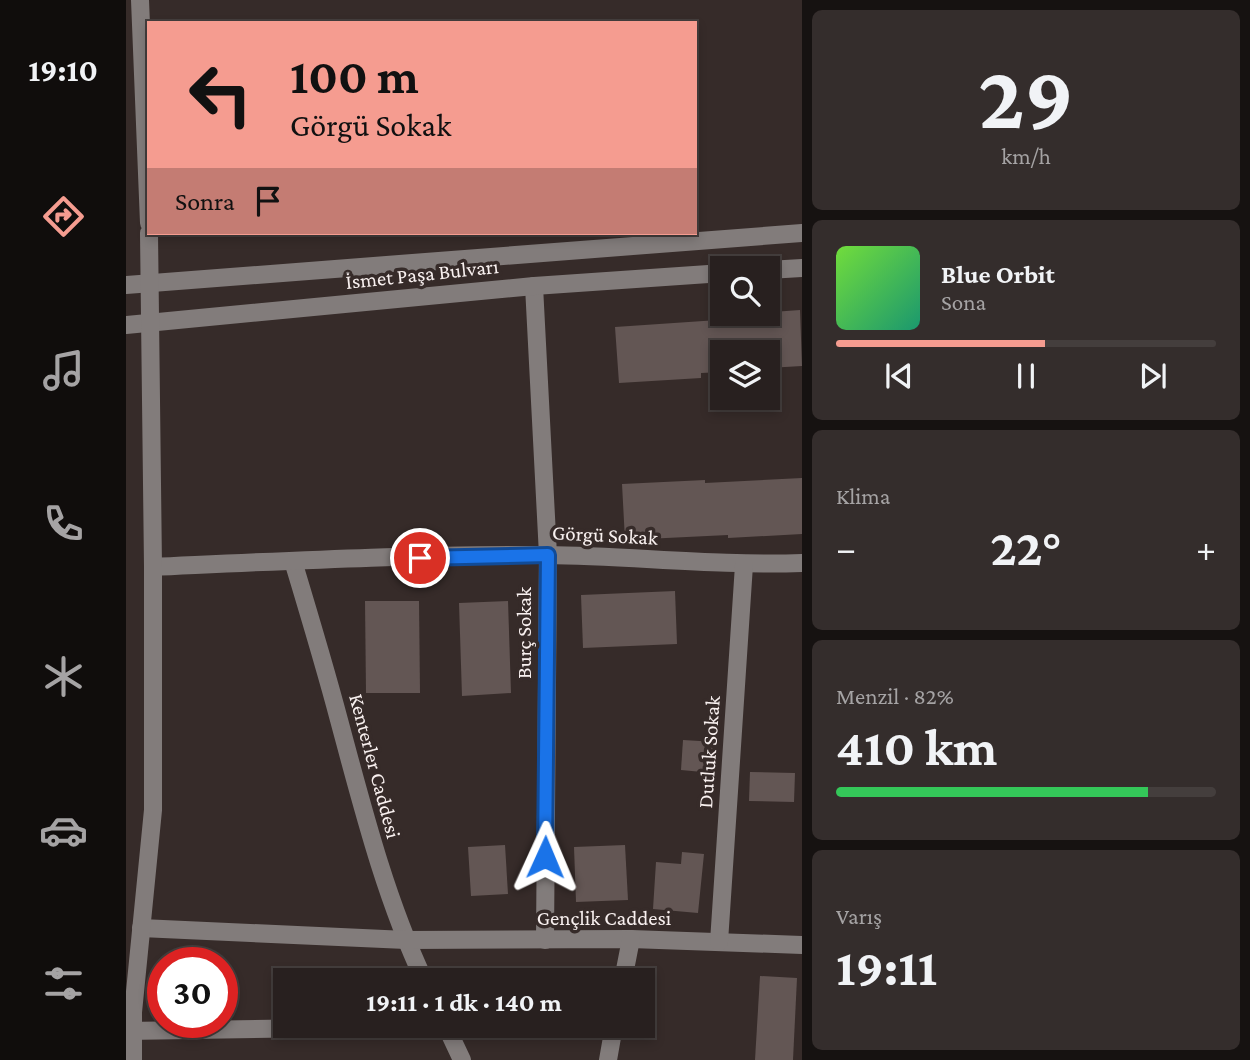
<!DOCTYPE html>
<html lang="tr">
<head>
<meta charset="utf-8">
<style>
  body { margin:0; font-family:"Crimson Pro",serif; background:#342d2c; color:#f1f3f6; height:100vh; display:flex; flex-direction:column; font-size:26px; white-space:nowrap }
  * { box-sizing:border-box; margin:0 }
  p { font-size:23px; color:#a5a3a4 }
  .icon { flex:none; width:38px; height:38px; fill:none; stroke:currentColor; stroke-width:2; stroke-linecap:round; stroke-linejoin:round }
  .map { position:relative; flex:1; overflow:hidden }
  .side { display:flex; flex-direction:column; gap:10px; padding:10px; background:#161211; width:448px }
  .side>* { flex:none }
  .hud { position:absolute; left:21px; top:21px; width:550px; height:214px; border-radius:0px; box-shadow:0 4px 10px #0003,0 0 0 2px #443e3d; background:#f59c90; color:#111; overflow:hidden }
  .buttons { position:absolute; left:584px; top:256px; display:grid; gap:14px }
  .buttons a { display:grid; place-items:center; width:70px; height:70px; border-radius:0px; background:#28201f; box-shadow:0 4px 10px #0003,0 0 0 2px #443e3d; font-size:35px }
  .speed { position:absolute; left:21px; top:947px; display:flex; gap:14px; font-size:35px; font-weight:700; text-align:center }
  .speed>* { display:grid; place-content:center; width:91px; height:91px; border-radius:50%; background:#28201f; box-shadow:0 4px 10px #0003,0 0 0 2px #443e3d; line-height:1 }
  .speed .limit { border:10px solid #d22; background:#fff; color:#111 }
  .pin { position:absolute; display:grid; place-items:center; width:60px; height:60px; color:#fff; margin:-30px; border:4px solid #fff; border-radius:50%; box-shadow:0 2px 7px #0007 }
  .me { position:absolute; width:77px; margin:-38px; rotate:1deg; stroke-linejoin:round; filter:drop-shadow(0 0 5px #0008) }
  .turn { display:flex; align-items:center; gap:24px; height:147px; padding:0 28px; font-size:32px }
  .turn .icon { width:91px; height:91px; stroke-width:2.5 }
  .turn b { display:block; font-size:49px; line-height:60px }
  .then { display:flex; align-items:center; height:66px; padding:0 28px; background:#0003; gap:14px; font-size:26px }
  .big { font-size:52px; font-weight:700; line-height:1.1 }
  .side .widget { flex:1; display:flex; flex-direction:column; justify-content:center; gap:10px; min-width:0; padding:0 24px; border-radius:10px; background:#342d2c }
  .side .dial { align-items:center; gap:0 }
  .dial b { font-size:91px; line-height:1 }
  .song { display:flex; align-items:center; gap:21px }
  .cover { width:84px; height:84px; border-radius:10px; background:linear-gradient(135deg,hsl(100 70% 55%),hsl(160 70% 35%)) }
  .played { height:7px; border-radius:4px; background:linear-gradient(90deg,#f59c90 55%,#443e3d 55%) }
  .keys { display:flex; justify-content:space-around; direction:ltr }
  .heat { display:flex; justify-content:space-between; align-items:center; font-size:38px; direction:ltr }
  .charge { height:10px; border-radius:5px; background:linear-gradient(90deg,#34c759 82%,#443e3d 0) }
  .trip { position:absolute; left:147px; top:968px; width:382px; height:70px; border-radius:0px; background:#28201f; box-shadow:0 4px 10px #0003,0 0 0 2px #443e3d; font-weight:700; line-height:70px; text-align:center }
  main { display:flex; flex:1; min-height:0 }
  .menu { display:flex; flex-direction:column; width:126px; justify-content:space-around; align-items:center; background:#100d0c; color:#a5a3a4 }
  .menu .icon { width:49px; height:49px }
  .menu .on { color:#f59c90 }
  .menu b { font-size:32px; color:#f1f3f6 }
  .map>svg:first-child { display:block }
</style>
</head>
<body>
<main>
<nav class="menu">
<b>19:10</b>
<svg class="icon on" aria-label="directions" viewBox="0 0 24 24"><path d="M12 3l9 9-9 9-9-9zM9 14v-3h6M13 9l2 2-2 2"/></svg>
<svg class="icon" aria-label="music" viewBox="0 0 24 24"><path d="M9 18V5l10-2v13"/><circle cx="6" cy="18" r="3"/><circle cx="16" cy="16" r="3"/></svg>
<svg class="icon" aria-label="phone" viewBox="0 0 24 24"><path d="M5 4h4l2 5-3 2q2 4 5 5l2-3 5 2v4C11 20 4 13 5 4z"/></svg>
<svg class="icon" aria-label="climate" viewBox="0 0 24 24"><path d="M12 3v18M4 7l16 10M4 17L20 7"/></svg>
<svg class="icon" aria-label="car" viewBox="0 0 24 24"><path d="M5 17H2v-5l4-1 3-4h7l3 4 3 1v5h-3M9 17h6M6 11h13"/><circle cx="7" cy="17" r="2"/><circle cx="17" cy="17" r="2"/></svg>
<svg class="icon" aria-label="filters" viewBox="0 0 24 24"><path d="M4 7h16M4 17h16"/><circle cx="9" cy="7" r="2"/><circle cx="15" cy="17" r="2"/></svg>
</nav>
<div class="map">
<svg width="676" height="1060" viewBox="0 0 676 1060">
  <rect width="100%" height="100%" fill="#362b29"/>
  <g fill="#635654">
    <polygon points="674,310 676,366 642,368 642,352 597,352 597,372 575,373 575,378 493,383 489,327 592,320 591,316"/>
    <polygon points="676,478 676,534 602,538 602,535 499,540 496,484 579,480 579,483"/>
    <polygon points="549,591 551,644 457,648 455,595"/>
    <polygon points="239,601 293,601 294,693 240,693"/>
    <polygon points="382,601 385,693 336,696 333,603"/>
    <polygon points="557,740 590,742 587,773 555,770"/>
    <polygon points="624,772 669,773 668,802 623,801"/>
    <polygon points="379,845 382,894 345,896 342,847"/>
    <polygon points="499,845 502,900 450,902 448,847"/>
    <polygon points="556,852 578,854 572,913 527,909 530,862 555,864"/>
    <polygon points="634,976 671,978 667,1060 629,1060"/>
  </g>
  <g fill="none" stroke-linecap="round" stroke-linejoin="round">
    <g stroke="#827c7b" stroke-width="18">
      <polyline points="14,0 23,223"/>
      <polyline points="642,270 676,268"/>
      <polyline points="0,285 676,233"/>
      <polyline points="408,286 422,555 419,940"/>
      <polyline points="0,325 408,286 597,273"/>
      <path d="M167,561C183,614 199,667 213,720C237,809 259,897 298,980"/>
      <path d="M27,567C158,561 290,554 421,555C506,556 591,566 676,563"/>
      <polyline points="15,928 280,940 505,939 676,945"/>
      <polyline points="593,942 618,565"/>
      <polyline points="497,980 505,939"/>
      <polyline points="320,1026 336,1060"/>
      <polyline points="0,1031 315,1026"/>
      <polyline points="7,1060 7,1012 27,810 27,567 23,233"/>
      <polyline points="482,1060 488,1026"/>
    </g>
  </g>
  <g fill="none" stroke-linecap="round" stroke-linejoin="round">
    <g stroke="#114b97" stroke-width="18">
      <polyline id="route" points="294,558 422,555 419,857"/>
    </g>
    <use href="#route" stroke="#1a73e8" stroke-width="12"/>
  </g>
  <g text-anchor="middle" stroke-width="7" stroke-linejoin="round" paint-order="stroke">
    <g font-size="21" fill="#f8f0ef" stroke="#362b29">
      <text transform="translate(296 274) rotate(-6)" y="7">İsmet Paşa Bulvarı</text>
      <text transform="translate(479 535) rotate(3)" y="7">Görgü Sokak</text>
      <text transform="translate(398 633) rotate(-90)" y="7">Burç Sokak</text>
      <text transform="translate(583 752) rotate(-86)" y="7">Dutluk Sokak</text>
      <text transform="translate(249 766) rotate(75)" y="7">Kenterler Caddesi</text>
      <text x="478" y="925">Gençlik Caddesi</text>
    </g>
  </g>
</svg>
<div class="buttons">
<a><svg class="icon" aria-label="search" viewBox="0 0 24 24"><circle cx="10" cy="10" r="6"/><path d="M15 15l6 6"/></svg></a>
<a><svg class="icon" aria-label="layers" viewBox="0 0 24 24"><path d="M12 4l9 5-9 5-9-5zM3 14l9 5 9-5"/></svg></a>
</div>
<div class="speed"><div class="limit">30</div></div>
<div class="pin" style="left:294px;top:558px;background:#d93025"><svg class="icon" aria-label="arrive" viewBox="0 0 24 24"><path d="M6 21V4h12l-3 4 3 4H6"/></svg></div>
<svg class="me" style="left:419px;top:857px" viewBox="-20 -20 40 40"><path d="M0-17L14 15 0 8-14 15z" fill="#1a73e8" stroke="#fff" stroke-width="4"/></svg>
<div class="trip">19:11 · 1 dk · 140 m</div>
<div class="hud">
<div class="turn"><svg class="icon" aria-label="left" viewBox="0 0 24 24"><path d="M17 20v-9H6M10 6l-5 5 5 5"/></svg><div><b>100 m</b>Görgü Sokak</div></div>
<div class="then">Sonra<svg class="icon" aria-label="arrive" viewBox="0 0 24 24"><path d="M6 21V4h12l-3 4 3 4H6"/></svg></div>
</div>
</div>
<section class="side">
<div class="widget dial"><b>29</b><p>km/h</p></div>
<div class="widget">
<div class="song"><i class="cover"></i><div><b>Blue Orbit</b><p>Sona</p></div></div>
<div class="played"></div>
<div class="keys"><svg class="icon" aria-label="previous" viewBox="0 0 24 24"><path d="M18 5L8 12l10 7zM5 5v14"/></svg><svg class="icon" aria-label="pause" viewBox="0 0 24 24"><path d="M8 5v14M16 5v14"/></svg><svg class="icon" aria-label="next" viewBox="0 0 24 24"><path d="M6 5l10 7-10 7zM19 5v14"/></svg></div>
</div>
<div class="widget"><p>Klima</p>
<div class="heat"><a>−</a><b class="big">22°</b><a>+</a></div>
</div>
<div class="widget"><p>Menzil · 82%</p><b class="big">410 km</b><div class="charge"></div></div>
<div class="widget"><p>Varış</p><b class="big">19:11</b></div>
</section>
</main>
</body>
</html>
